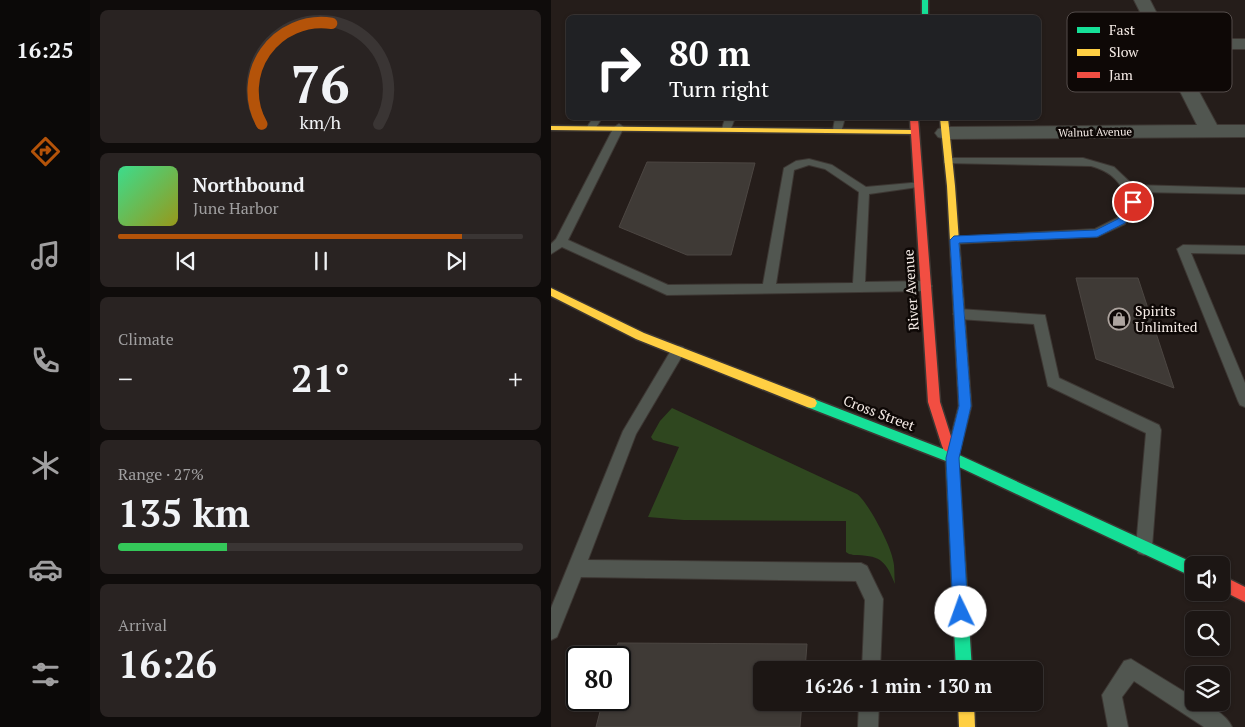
<!DOCTYPE html>
<html lang="en">
<head>
<meta charset="utf-8">
<style>
  body { margin:0; font-family:"PT Serif",serif; background:#292322; color:#f1f3f6; height:100vh; display:flex; flex-direction:column; font-size:19px; white-space:nowrap }
  * { box-sizing:border-box; margin:0 }
  p { font-size:16px; color:#a09fa0 }
  .icon { flex:none; width:28px; height:28px; fill:none; stroke:currentColor; stroke-width:2; stroke-linecap:round; stroke-linejoin:round }
  .map { position:relative; flex:1; overflow:hidden }
  .side { display:flex; flex-direction:column; gap:10px; padding:10px; background:#0f0c0b; width:461px }
  .side>* { flex:none }
  .guide { position:absolute; left:15px; top:15px; width:475px; height:105px; border-radius:8px; box-shadow:0 1px 4px #0004,0 0 0 1px #3a3534; background:#202124; color:#fff; overflow:hidden }
  .controls { position:absolute; left:634px; top:556px; display:grid; gap:10px }
  .controls a { display:grid; place-items:center; width:45px; height:45px; border-radius:8px; background:#1c1614; box-shadow:0 1px 4px #0004,0 0 0 1px #3a3534; font-size:25px }
  .speed { position:absolute; left:15px; top:646px; display:flex; gap:10px; font-size:25px; font-weight:700; text-align:center }
  .speed>* { display:grid; place-content:center; width:65px; height:65px; border-radius:50%; background:#1c1614; box-shadow:0 1px 4px #0004,0 0 0 1px #3a3534; line-height:1 }
  .speed .limit { border:2px solid #111; border-radius:8px; background:#fff; color:#111 }
  .pin { position:absolute; display:grid; place-items:center; width:42px; height:42px; color:#fff; margin:-21px; border:2px solid #fff; border-radius:50%; box-shadow:0 1px 5px #0007 }
  .me { position:absolute; width:55px; margin:-28px; rotate:357deg; stroke-linejoin:round; filter:drop-shadow(0 0 4px #0008) }
  .turn { display:flex; align-items:center; gap:18px; height:105px; padding:0 20px; font-size:22px }
  .turn .icon { width:65px; height:65px; stroke-width:2.5 }
  .turn b { display:block; font-size:35px; line-height:42px }
  .big { font-size:38px; font-weight:600; line-height:1.1 }
  .side .card { flex:1; display:flex; flex-direction:column; justify-content:center; gap:8px; min-width:0; padding:0 18px; border-radius:8px; background:#292322 }
  .side .dial { align-items:center; gap:0 }
  .dial svg { height:130px; overflow:visible; fill:none; stroke:#3a3534; stroke-width:7; stroke-linecap:round; text-anchor:middle }
  .dial text { fill:#f1f3f6; stroke:none }
  .song { display:flex; align-items:center; gap:15px }
  .cover { width:60px; height:60px; border-radius:8px; background:linear-gradient(135deg,hsl(150 70% 55%),hsl(60 70% 35%)) }
  .played { height:5px; border-radius:2px; background:linear-gradient(90deg,#b45309 85%,#3a3534 85%) }
  .keys { display:flex; justify-content:space-around; direction:ltr }
  .heat { display:flex; justify-content:space-between; align-items:center; font-size:28px; direction:ltr }
  .charge { height:8px; border-radius:4px; background:linear-gradient(90deg,#34c759 27%,#3a3534 0) }
  .trip { position:absolute; left:202px; top:661px; width:290px; height:50px; border-radius:8px; background:#1c1614; box-shadow:0 1px 4px #0004,0 0 0 1px #3a3534; font-weight:600; line-height:50px; text-align:center }
  main { display:flex; flex:1; min-height:0 }
  .menu { display:flex; flex-direction:column; width:90px; justify-content:space-around; align-items:center; background:#0b0908; color:#a09fa0 }
  .menu .icon { width:35px; height:35px }
  .menu .on { color:#b45309 }
  .menu b { font-size:22px; color:#f1f3f6 }
  .map>svg:first-child { display:block }
</style>
</head>
<body>
<main>
<nav class="menu">
<b>16:25</b>
<svg class="icon on" aria-label="directions" viewBox="0 0 24 24"><path d="M12 3l9 9-9 9-9-9zM9 14v-3h6M13 9l2 2-2 2"/></svg>
<svg class="icon" aria-label="music" viewBox="0 0 24 24"><path d="M9 18V5l10-2v13"/><circle cx="6" cy="18" r="3"/><circle cx="16" cy="16" r="3"/></svg>
<svg class="icon" aria-label="phone" viewBox="0 0 24 24"><path d="M5 4h4l2 5-3 2q2 4 5 5l2-3 5 2v4C11 20 4 13 5 4z"/></svg>
<svg class="icon" aria-label="climate" viewBox="0 0 24 24"><path d="M12 3v18M4 7l16 10M4 17L20 7"/></svg>
<svg class="icon" aria-label="car" viewBox="0 0 24 24"><path d="M5 17H2v-5l4-1 3-4h7l3 4 3 1v5h-3M9 17h6M6 11h13"/><circle cx="7" cy="17" r="2"/><circle cx="17" cy="17" r="2"/></svg>
<svg class="icon" aria-label="filters" viewBox="0 0 24 24"><path d="M4 7h16M4 17h16"/><circle cx="9" cy="7" r="2"/><circle cx="15" cy="17" r="2"/></svg>
</nav>
<section class="side">
<div class="card dial"><svg viewBox="0 0 100 80">
<path d="M14 69A42 42 0 1 1 86 69"/>
<path d="M14 69A42 42 0 0 1 57 7" stroke="#b45309"/>
<text x="50" y="56" font-size="32" font-weight="700">76</text>
<text x="50" y="72" font-size="11">km/h</text>
</svg></div>
<div class="card">
<div class="song"><i class="cover"></i><div><b>Northbound</b><p>June Harbor</p></div></div>
<div class="played"></div>
<div class="keys"><svg class="icon" aria-label="previous" viewBox="0 0 24 24"><path d="M18 5L8 12l10 7zM5 5v14"/></svg><svg class="icon" aria-label="pause" viewBox="0 0 24 24"><path d="M8 5v14M16 5v14"/></svg><svg class="icon" aria-label="next" viewBox="0 0 24 24"><path d="M6 5l10 7-10 7zM19 5v14"/></svg></div>
</div>
<div class="card"><p>Climate</p>
<div class="heat"><a>−</a><b class="big">21°</b><a>+</a></div>
</div>
<div class="card"><p>Range · 27%</p><b class="big">135 km</b><div class="charge"></div></div>
<div class="card"><p>Arrival</p><b class="big">16:26</b></div>
</section>
<div class="map">
<svg width="694" height="727" viewBox="0 0 694 727">
  <rect width="100%" height="100%" fill="#251d1a"/>
  <path fill="#2f471f" d="M121,408L306,494C317,502 340,546 342,560C344,567 343,576 344,584C335,562 331,556 306,555C301,555 299,555 295,552V521L133,520L97,517L128,447L102,440L100,437L109,421Z"/>
  <g fill="#3f3a36" stroke="#4c4642">
    <polygon points="96,162 204,163 180,255 136,255 68,227"/>
    <polygon points="525,278 587,278 623,388 545,359"/>
    <polygon points="67,643 256,644 254,670 211,670 211,702 251,702 249,727 45,727 52,700 69,700 69,658 63,658"/>
  </g>
  <g fill="none" stroke-linecap="round" stroke-linejoin="round">
    <g stroke="#3d3733" stroke-width="2">
      <g id="lane">
        <polygon points="42,118 51,118 44,129 41,130 36,127"/>
        <polygon points="174,118 184,118 179,131 171,129"/>
        <polygon points="284,118 294,118 290,132 282,130"/>
        <path d="M68,124L73,127L17,240L117,285L212,284L233,168L245,161L258,159L281,165L315,187L371,182L372,184L367,187L318,194L314,282L375,281L381,286L375,291L116,295L11,247L0,254V244L5,239L63,127ZM258,165L274,169L308,192L302,283L225,284L243,170Z"/>
        <path d="M397,158H532L563,167L582,185L694,188V194L585,192L588,202L574,224L546,237L403,244L399,243V237L544,229L566,218L576,202C572,182 559,171 540,166L393,163V159Z"/>
        <polygon points="632,245 694,246 694,254 640,253 694,383 694,407 689,405 687,401 626,249"/>
        <polygon points="408,309 494,315 508,378 608,425 610,430 601,547 599,553 593,555 587,553 585,547 595,433 497,386 483,324 408,319 402,314"/>
        <polygon points="127,346 132,347 134,351 85,434 37,560 310,563 316,566 332,599 329,670 311,670 314,600 305,581 30,577 6,637 0,640 0,608 72,431 122,347"/>
        <path d="M580,659L642,697V702C656,702 676,715 681,727H653L583,681L571,697L577,727H557L551,695L573,661Z"/>
        <polygon points="308,702 328,702 327,727 307,727"/>
      </g>
    </g>
    <g stroke="#3d3733" stroke-width="2">
      <polygon id="street" points="583,0 599,0 619,39 694,39 694,49 625,49 666,125 694,125 694,137 394,139 387,137 384,133 387,129 394,127 646,125"/>
    </g>
    <g stroke="#3d3733" stroke-width="3">
      <g id="fast">
        <rect x="371" y="0" width="6" height="18"/>
        <polygon points="260,398 392,449 393,442 397,440 401,442 406,454 647,565 642,565 642,577 408,467 421,670 405,670 395,461 256,407 254,403 256,399"/>
      </g>
    </g>
    <g stroke="#3d3733" stroke-width="3">
      <g id="slow">
        <polygon points="389,118 397,118 404,186 420,406 407,458 405,462 401,464 397,462 395,458 408,406 396,186"/>
        <polygon points="0,126 363,130 367,132 363,134 0,130"/>
        <polygon points="0,288 93,333 264,399 266,403 264,407 260,408 256,407 85,339 0,296"/>
        <polygon points="407,702 423,702 424,727 408,727"/>
      </g>
    </g>
    <g stroke="#3d3733" stroke-width="3">
      <g id="jam">
        <polygon points="359,118 367,118 389,402 403,446 401,450 397,452 393,450 391,446 377,402"/>
        <polygon points="670,575 694,587 694,602 670,590"/>
      </g>
    </g>
    <use href="#lane" fill="#515650" fill-rule="evenodd"/>
    <use href="#street" fill="#515650" fill-rule="evenodd"/>
    <use href="#fast" fill="#16e098" fill-rule="evenodd"/>
    <use href="#slow" fill="#ffcf43" fill-rule="evenodd"/>
    <use href="#jam" fill="#f24e42" fill-rule="evenodd"/>
  </g>
  <polygon fill="#1a73e8" stroke="#114b97" points="582,199 586,202 574,223 546,237 408,243 420,406 408,458 417,612 415,617 410,620 405,617 402,612 395,458 408,406 399,240 403,236 545,230 567,219 579,200"/>
  <defs>
    <g id="shop-ring" transform="scale(1.125)"><circle r="9.5" fill="#0e0806" stroke="#ada49f" stroke-width="1.5"/><path d="M-5-2.5h2.3a2.7 3.5 0 0 1 5.4 0H5L5.5 6h-11ZM-1.5-2.5h3a1.5 2.3 0 0 0-3 0Z" fill="#ada49f"/></g>
  </defs>
  <g fill-rule="evenodd">
    <use href="#shop-ring" x="568" y="319"/>
  </g>
  <g text-anchor="middle" stroke-width="5" stroke-linejoin="round" paint-order="stroke">
    <g font-size="11" fill="#f6ece7" stroke="#0e0806">
      <text transform="translate(544 132) rotate(-1)" y="4">Walnut Avenue</text>
    </g>
    <g font-size="14" fill="#f6ece7" stroke="#0e0806">
      <text transform="translate(360 290) rotate(-94)" y="5">River Avenue</text>
      <text transform="translate(328 413) rotate(21)" y="5">Cross Street</text>
    </g>
    <g font-size="14" fill="#f6ece7" stroke="#0e0806" text-anchor="start">
      <text x="584" y="316">Spirits<tspan x="584" dy="16">Unlimited</tspan></text>
    </g>
  </g>
  <rect x="516" y="12" width="165" height="80" rx="8" fill="#0e0806" stroke="#544c4a" stroke-width="1"/>
  <rect x="526" y="27" width="23" height="6" fill="#16e098"/>
  <rect x="526" y="49" width="23" height="7" fill="#ffcf43"/>
  <rect x="526" y="72" width="23" height="6" fill="#f24e42"/>
  <g font-size="14" fill="#f6ece7">
    <text x="558" y="35">Fast</text>
    <text x="558" y="57">Slow</text>
    <text x="558" y="80">Jam</text>
  </g>
</svg>
<div class="controls">
<a><svg class="icon" aria-label="sound" viewBox="0 0 24 24"><path d="M4 9h4l5-4v14l-5-4H4zM17 9q2 3 0 6"/></svg></a>
<a><svg class="icon" aria-label="search" viewBox="0 0 24 24"><circle cx="10" cy="10" r="6"/><path d="M15 15l6 6"/></svg></a>
<a><svg class="icon" aria-label="layers" viewBox="0 0 24 24"><path d="M12 4l9 5-9 5-9-5zM3 14l9 5 9-5"/></svg></a>
</div>
<div class="speed"><div class="limit">80</div></div>
<div class="pin" style="left:582px;top:202px;background:#d93025"><svg class="icon" aria-label="arrive" viewBox="0 0 24 24"><path d="M6 21V4h12l-3 4 3 4H6"/></svg></div>
<svg class="me" style="left:410px;top:612px" viewBox="-20 -20 40 40"><circle r="19" fill="#fff"/><path d="M0-13L10 11 0 6-10 11z" fill="#1a73e8"/></svg>
<div class="trip">16:26 · 1 min · 130 m</div>
<div class="guide">
<div class="turn"><svg class="icon" aria-label="right" viewBox="0 0 24 24"><path d="M7 20v-9h11M14 6l5 5-5 5"/></svg><div><b>80 m</b>Turn right</div></div>
</div>
</div>
</main>
</body>
</html>
